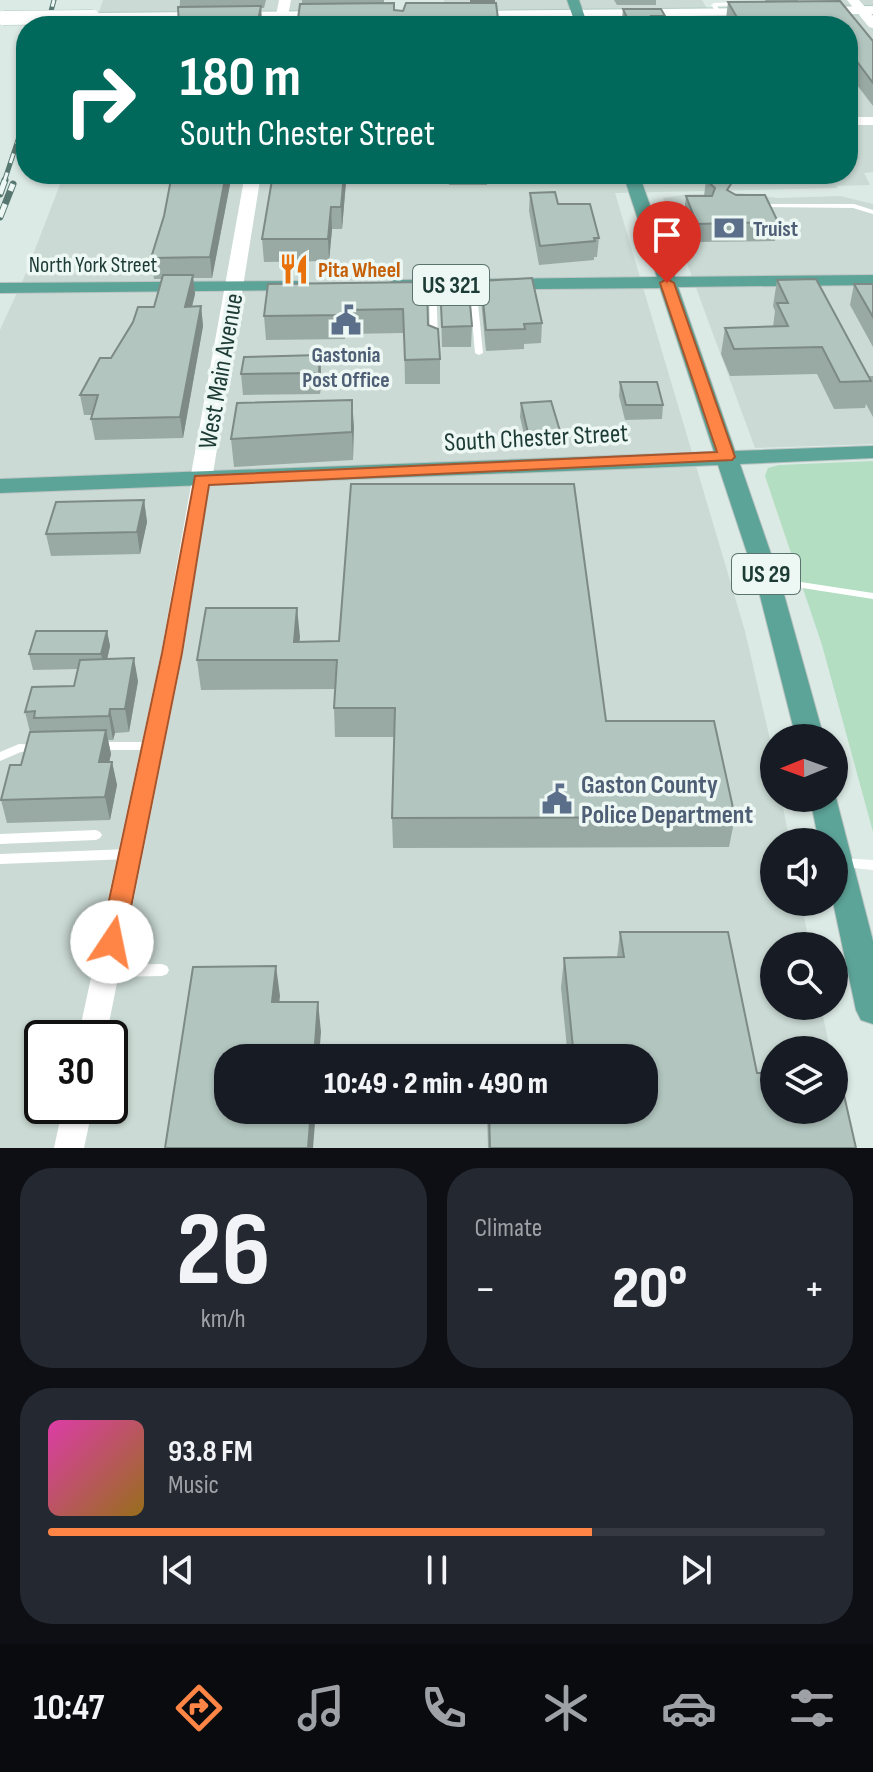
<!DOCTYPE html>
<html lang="en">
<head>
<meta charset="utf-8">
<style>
  body { margin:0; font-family:"Sofia Sans Condensed",sans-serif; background:#242831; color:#f1f3f6; height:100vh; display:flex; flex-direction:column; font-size:30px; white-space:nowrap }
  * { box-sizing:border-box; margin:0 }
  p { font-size:26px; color:#9ea1a6 }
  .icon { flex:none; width:44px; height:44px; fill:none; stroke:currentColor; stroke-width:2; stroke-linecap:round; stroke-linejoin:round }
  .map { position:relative; height:1148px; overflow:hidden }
  .side { display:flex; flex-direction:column; gap:20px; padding:20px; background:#0d0f14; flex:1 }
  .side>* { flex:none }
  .top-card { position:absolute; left:16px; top:16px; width:842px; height:168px; border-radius:32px; box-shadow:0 2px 6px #0004; background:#00695c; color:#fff; overflow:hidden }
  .needle { width:52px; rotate:269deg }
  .buttons { position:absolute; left:760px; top:724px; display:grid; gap:16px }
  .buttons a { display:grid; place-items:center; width:88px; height:88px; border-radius:50%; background:#171b24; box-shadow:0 2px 6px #0004; font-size:40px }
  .speed { position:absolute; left:24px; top:1020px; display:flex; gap:16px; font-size:40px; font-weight:700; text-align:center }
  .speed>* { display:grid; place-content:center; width:104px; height:104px; border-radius:50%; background:#171b24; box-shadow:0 2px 6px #0004; line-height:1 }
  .speed .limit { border:4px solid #111; border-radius:12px; background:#fff; color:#111 }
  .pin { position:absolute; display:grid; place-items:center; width:68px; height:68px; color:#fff; margin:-82px -34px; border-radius:50% 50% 50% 0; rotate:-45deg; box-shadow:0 0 8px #0007 }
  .pin .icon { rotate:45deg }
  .me { position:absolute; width:88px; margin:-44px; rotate:11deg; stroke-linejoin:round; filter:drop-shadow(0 0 6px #0008) }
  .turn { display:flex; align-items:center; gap:28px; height:168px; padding:0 32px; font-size:36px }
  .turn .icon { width:104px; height:104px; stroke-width:2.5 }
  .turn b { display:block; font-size:56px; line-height:68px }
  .big { font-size:60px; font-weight:800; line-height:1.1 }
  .side .card { flex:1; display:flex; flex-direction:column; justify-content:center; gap:12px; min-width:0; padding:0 28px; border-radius:32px; background:#242831 }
  .side .dial { align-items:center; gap:0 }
  .dial b { font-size:104px; line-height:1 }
  .song { display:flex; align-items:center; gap:24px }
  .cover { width:96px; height:96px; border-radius:12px; background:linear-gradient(135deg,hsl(320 70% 55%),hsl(40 70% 35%)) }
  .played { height:8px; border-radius:4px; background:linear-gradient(90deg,#fe8546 70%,#363941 70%) }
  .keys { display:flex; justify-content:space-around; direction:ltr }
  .heat { display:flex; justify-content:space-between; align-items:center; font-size:44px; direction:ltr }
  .side .tiles { flex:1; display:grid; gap:20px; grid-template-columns:1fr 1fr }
  .card:last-child { grid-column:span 2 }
  .trip { position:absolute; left:214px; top:1044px; width:444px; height:80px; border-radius:32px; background:#171b24; box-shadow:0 2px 6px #0004; font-weight:800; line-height:80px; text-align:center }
  .tabs { display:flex; height:128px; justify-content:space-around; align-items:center; background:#090b0e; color:#9ea1a6 }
  .tabs .icon { width:56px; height:56px }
  .tabs .selected { color:#fe8546 }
  .tabs b { font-size:36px; color:#f1f3f6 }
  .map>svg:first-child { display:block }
</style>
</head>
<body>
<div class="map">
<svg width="873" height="1148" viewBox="0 0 873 1148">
  <rect width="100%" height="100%" fill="#dceae5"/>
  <g fill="#cbdad4" fill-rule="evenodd">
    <polygon points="103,0 356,0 356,11 446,17 444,0 702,0 706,7 720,15 726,26 94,26"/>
    <path d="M798,0H873V172L864,173L870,185L836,186L838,188L615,193L745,631L769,735L774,762V798H781L790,842H774V902H801L810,946H774V1006H821L830,1050H774V1110H834V1071L849,1148H0V330L26,273L64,174H848V26H728L718,8L802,7ZM42,1038H110V1106H42ZM228,1058H644V1110H228Z"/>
    <polygon points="740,193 778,198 840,196 873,204 873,444 755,448 663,198 689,194"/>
  </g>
  <polygon fill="#b3dec2" points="873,461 873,832 822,645 765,476 768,468 779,465"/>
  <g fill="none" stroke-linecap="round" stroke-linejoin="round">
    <g stroke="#afcbc3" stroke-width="2">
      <g id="secondary">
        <polygon points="873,6 873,14 815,15 809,11 815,7"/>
        <polygon points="758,8 764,12 762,15 467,19 461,15 467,11"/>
        <polygon points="330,11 336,15 334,18 93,21 87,17 93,13"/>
      </g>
    </g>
    <g stroke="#bbc4c2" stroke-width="2">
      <g id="primary">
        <polygon points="567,0 579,0 588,26 576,26"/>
        <polygon points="623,174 639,174 675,277 873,275 873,285 678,287 735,451 873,446 873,458 740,464 780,580 824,738 796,738 756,580 718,465 0,493 0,479 714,452 660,288 394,290 385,285 394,280 657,277"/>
        <polygon points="302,281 308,282 311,286 308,290 0,293 0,283"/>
        <polygon points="834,790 873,941 873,1024 861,1020 856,1010 833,902 834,842 819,842 810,798 834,798"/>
      </g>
    </g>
    <g fill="#fff" fill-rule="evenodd">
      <polygon points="739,2 741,5 717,6 722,13 719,15 711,5 714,3"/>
      <polygon points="760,204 854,204 873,210 873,214 853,208 758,207 757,206"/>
      <polygon points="697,205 700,207 699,208 642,210 639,208 642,206"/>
      <polygon points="429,283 435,283 436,285 438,339 434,341 430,339"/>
      <polygon points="469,283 475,283 476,285 483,353 479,355 475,353"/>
      <polygon points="768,577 873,593 873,599 764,582 763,580"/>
      <polygon points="95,742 151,742 155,743 157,746 155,749 151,750 95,750 91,749 89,746 91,743"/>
      <polygon points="19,744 43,745 45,748 43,751 21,752 0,761 0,752"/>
      <polygon points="96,830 100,832 102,835 100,838 96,840 0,844 0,834"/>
      <polygon points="129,849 133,851 135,854 133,857 129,859 0,864 0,854"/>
      <polygon points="839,858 873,860 873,870 835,866 834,861"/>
      <polygon points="162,964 167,966 169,970 167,974 162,976 108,977 103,975 101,971 103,967 108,965"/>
    </g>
    <g fill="#fff" fill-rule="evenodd">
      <rect x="848" y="117" width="25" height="8"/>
      <polygon points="201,474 210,480 183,653 106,1038 78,1038 161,653 192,480"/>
      <polygon points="63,1106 93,1106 84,1148 54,1148"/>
    </g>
    <g fill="#fff" fill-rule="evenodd">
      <polygon points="279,0 291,0 286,26 274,26"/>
      <polygon points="847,0 859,0 873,16 873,28 869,27"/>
      <polygon points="245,174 261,174 212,480 201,487 190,480"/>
    </g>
    <use href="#secondary" fill="#fff" fill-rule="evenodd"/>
    <use href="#primary" fill="#5da498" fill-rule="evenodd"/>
    <g stroke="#577771" stroke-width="5">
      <g id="rail-far1">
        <polyline points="47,26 54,0"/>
        <polyline points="4,182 26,116"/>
      </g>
    </g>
    <g stroke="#577771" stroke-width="7">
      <g id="rail">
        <polyline points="0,194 5,180"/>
        <polyline points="0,217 13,184"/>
      </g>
    </g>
    <use href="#rail-far1" stroke="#edf7f3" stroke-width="3" stroke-dasharray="10" stroke-linecap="butt"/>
    <use href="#rail" stroke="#edf7f3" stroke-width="5" stroke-dasharray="14" stroke-linecap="butt"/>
    <g stroke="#afcbc3" stroke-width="15" stroke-linecap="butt">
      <polyline id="secondary-bridge" points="3,18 93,17"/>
    </g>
    <use href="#secondary-bridge" stroke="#fff" stroke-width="14"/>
  </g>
  <g fill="#99a9a4">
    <polygon points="180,0 266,0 264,8 261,8 262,26 179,26"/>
    <polygon points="302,0 384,0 384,4 394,10 403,11 471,3 471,0 494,1 499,26 302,4"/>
    <polygon points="614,0 656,0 656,5 617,5"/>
    <polygon points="765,0 798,0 798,2 840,1 873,41 873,106 851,77 848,77 848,26 730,26 726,19 728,2 766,2"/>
    <polygon points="623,9 665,16 664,26 625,26 622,19"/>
    <polygon points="172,174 232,174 212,278 193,278 195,294 192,307 201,306 203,326 183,438 95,440 91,419 92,415 84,415 80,395 154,307 162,279 154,279 151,258 164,216"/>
    <polygon points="273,174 361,174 361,182 346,182 342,229 332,229 329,261 264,262 262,239"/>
    <polygon points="443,174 514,174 514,177 499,178 499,182 487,182 487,185 449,185 448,178 443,178"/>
    <polygon points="555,174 598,174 597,183 557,183"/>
    <polygon points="706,180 730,192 778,222 775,241 694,242 684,214 686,196 704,196"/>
    <polygon points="530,193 558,204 599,238 597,257 594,257 594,260 539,265 529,211"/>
    <polygon points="777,280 869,376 873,376 873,417 866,404 865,408 834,409 817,374 730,376 721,354 725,328 773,327 775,311 773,306"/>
    <polygon points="481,281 542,323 541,343 524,344 524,349 486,351 481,300"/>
    <polygon points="427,282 428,325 440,359 440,384 405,384 404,333 345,334 345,339 266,340 264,316"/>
    <polygon points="440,282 472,326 471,347 442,347"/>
    <polygon points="854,284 873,284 873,347 850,305"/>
    <polygon points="320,355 321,376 320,394 243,395 241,374"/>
    <polygon points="620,382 663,405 662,419 625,420 619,396"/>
    <polygon points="352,400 353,460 234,467 231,439"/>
    <polygon points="521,403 560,431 559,446 527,447 520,417"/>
    <polygon points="144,500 147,522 140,554 51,556 46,534"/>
    <polygon points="107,631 110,646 107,659 138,681 129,732 115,733 113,740 108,740 111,754 109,762 112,762 117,785 110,820 7,823 1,800 21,765 30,732 25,712 74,686 78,669 33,670 29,654"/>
    <polygon points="300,637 299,642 606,721 735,817 729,847 393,848 392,818 394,737 335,737 334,708 335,689 201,690 197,660"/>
    <polygon points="620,932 757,1073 856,1148 488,1148 487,1110 644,1110 644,1058 568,1058 561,988 564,958 617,957"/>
  </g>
  <g fill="#7d8a86">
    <polygon points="261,6 262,26 257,26"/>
    <polygon points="226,174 232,174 212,278 210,257"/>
    <polygon points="344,174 346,174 346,182 342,229 341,207"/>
    <polygon points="331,207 332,229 329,261 328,239"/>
    <polygon points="193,275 195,294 187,326 185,307"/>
    <polygon points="201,306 203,326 183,438 180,417"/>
    <polygon points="320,355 321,376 320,394 319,373"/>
    <polygon points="352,400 354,427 353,460 352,432"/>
    <polygon points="144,500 147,522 140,554 137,532"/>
    <polygon points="297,608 300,637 297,660 294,642"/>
    <polygon points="107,631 110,646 105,669 101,654"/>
    <polygon points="134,658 138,681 129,732 125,709"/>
    <polygon points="110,709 115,733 113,740 109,716"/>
    <polygon points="106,730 111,754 104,786 99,762"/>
    <polygon points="112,762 117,785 110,820 105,797"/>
    <polygon points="276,966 280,996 276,1032 272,1002"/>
    <polygon points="318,1002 321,1032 319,1058 314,1058"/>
    <polygon points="311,1110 316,1110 313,1148 308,1148"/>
  </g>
  <g fill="#b2c5bf" stroke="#7d8a86" stroke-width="2">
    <polygon points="471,0 494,0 494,1 471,2"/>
    <polygon points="840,1 873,41 873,83 855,59 848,59 848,26 742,26 728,2"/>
    <polygon points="394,3 394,10 403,11 406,3 496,3 499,26 297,26 300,4"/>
    <polygon points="261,6 257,26 179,26 178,7"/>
    <polygon points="623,9 661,9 665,16 651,16 653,20 628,20"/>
    <polygon points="172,174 226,174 210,257 151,258 164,216"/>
    <polygon points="273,174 344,174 341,207 331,207 328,239 262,239"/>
    <polygon points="706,180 729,180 731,184 727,190 736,195 765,195 778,222 697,224 686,196 712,196 715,188"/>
    <polygon points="555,192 558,204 590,204 599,238 594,238 595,241 540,246 530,193"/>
    <polygon points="163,275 193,275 185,307 201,306 180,417 91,419 98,395 80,395 100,358 111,358 133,322 138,307 154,307"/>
    <polygon points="532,278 542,323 524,324 525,329 486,330 481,281"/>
    <polygon points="816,279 871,381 840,382 822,347 734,349 725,328 788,326 777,303 788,303 777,280"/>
    <polygon points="468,281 472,326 442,327 440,282"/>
    <polygon points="427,282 428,325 438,329 440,359 405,360 403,309 344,310 344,315 264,316 268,284"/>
    <polygon points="854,284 873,284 873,317"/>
    <polygon points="320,355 319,373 241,374 244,357"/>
    <polygon points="620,382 657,382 663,405 626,405"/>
    <polygon points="352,400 352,432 231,439 237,403"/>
    <polygon points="551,401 560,431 528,433 521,403"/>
    <polygon points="351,484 574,484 606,721 714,721 735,817 392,818 395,708 334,708 337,660 197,660 206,608 297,608 294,642 339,641"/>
    <polygon points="144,500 137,532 46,534 56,502"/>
    <polygon points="36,631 107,631 101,654 29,654"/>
    <polygon points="134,658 125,709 110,709 109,716 34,718 35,711 25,712 32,687 74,686 80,660"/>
    <polygon points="106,730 99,762 112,762 105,797 1,800 10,765 21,765 30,732"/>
    <polygon points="620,932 728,932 757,1073 774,1073 774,1110 834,1110 834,1073 839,1073 856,1148 490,1148 489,1110 644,1110 644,1058 574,1058 564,958 624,957"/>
    <polygon points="276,966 272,1002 318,1002 314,1058 228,1058 228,1110 311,1110 308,1148 165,1148 193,967"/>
  </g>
  <polygon fill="#fe8546" stroke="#a5562e" stroke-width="2" points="667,279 674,283 735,457 732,460 209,485 182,653 124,942 121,949 112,952 104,949 100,942 162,653 195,476 717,452 660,283"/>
  <defs>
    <g id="bank-bare" transform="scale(2.4)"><path d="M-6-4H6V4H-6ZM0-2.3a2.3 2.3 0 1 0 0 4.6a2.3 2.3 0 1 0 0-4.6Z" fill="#5c6f8a" stroke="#edf7f3" stroke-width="2.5" paint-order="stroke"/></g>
    <g id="restaurant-bare" transform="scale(2.4)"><path d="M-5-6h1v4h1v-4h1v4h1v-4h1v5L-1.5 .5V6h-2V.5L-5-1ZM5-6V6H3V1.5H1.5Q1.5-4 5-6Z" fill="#e8710a" stroke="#edf7f3" stroke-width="2.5" paint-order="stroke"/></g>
    <g id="civic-bare" transform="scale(2.4)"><path d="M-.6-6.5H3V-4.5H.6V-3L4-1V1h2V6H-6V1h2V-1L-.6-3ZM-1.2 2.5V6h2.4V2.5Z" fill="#5c6f8a" stroke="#edf7f3" stroke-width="2.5" paint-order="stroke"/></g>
  </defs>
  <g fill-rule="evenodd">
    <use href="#bank-bare" x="729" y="228"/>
    <use href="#restaurant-bare" x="294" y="269"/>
    <use href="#civic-bare" x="346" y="320"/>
    <use href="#civic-bare" x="557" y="799"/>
  </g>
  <g text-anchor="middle" stroke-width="7" stroke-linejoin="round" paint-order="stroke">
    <g font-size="22" font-weight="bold" fill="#4e5e75" stroke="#edf7f3" text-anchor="start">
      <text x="753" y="236">Truist</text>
      <text x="346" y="362" text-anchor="middle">Gastonia<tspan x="346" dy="25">Post Office</tspan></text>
    </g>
    <g font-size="22" fill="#1d3b35" stroke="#edf7f3">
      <text x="93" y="272">North York Street</text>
    </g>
    <g font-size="22" font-weight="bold" fill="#c56008" stroke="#edf7f3" text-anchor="start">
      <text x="318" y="277">Pita Wheel</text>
    </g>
    <g fill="#edf7f3" stroke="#5b736e" stroke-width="2">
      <rect x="413" y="265" width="76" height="40" rx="6"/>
      <rect x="732" y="554" width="68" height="40" rx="6"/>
    </g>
    <g font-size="24" font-weight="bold" fill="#1d3b35">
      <text x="451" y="293">US 321</text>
      <text x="766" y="582">US 29</text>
    </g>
    <g font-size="26" fill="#1d3b35" stroke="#edf7f3">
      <text transform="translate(220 371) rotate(-80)" y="9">West Main Avenue</text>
      <text transform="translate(536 437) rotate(-3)" y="9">South Chester Street</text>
    </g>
    <g font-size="26" font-weight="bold" fill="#4e5e75" stroke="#edf7f3" text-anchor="start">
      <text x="581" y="793">Gaston County<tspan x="581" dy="30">Police Department</tspan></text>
    </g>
  </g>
</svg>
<div class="buttons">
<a><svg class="needle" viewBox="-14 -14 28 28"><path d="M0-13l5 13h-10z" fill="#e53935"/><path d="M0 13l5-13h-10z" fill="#9ea1a6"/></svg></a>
<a><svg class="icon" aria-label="sound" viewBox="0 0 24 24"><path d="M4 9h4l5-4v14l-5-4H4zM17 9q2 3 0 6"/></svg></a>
<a><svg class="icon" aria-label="search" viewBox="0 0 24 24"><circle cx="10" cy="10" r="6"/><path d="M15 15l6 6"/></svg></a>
<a><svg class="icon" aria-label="layers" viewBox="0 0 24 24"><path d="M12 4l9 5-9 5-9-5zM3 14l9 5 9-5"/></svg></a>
</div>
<div class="speed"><div class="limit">30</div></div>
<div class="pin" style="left:667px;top:283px;background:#d93025"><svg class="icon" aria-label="arrive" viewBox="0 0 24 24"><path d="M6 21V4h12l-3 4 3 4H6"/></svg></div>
<svg class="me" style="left:112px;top:942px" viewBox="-20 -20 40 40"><circle r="19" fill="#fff"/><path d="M0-13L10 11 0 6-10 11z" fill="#fe8546"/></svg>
<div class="trip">10:49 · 2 min · 490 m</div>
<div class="top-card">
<div class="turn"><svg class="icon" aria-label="right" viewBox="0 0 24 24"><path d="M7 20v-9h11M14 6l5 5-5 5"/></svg><div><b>180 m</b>South Chester Street</div></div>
</div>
</div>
<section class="side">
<div class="tiles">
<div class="card dial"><b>26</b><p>km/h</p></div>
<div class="card"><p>Climate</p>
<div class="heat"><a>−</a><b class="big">20°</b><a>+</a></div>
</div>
<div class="card">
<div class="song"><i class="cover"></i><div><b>93.8 FM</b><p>Music</p></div></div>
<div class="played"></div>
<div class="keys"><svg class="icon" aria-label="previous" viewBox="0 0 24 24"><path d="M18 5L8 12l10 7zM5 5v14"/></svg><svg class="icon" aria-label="pause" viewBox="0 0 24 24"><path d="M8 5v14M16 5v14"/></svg><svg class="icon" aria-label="next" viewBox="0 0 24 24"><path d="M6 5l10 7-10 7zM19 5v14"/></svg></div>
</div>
</div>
</section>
<nav class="tabs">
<b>10:47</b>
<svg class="icon selected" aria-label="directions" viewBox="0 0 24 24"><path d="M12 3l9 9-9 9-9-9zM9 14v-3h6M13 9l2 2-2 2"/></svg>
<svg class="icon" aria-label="music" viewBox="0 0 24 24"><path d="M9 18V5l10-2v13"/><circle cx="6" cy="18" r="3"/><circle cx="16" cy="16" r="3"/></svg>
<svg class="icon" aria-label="phone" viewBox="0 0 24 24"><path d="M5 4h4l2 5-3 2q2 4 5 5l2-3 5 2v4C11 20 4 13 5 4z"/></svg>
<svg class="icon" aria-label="climate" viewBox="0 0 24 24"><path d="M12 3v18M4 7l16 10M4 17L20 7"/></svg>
<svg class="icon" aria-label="car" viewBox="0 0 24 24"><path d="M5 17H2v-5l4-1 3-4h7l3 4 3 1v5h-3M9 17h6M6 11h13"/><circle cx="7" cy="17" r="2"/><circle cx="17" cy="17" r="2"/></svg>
<svg class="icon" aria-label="filters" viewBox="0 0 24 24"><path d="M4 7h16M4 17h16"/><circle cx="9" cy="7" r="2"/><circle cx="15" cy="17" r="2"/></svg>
</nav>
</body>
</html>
